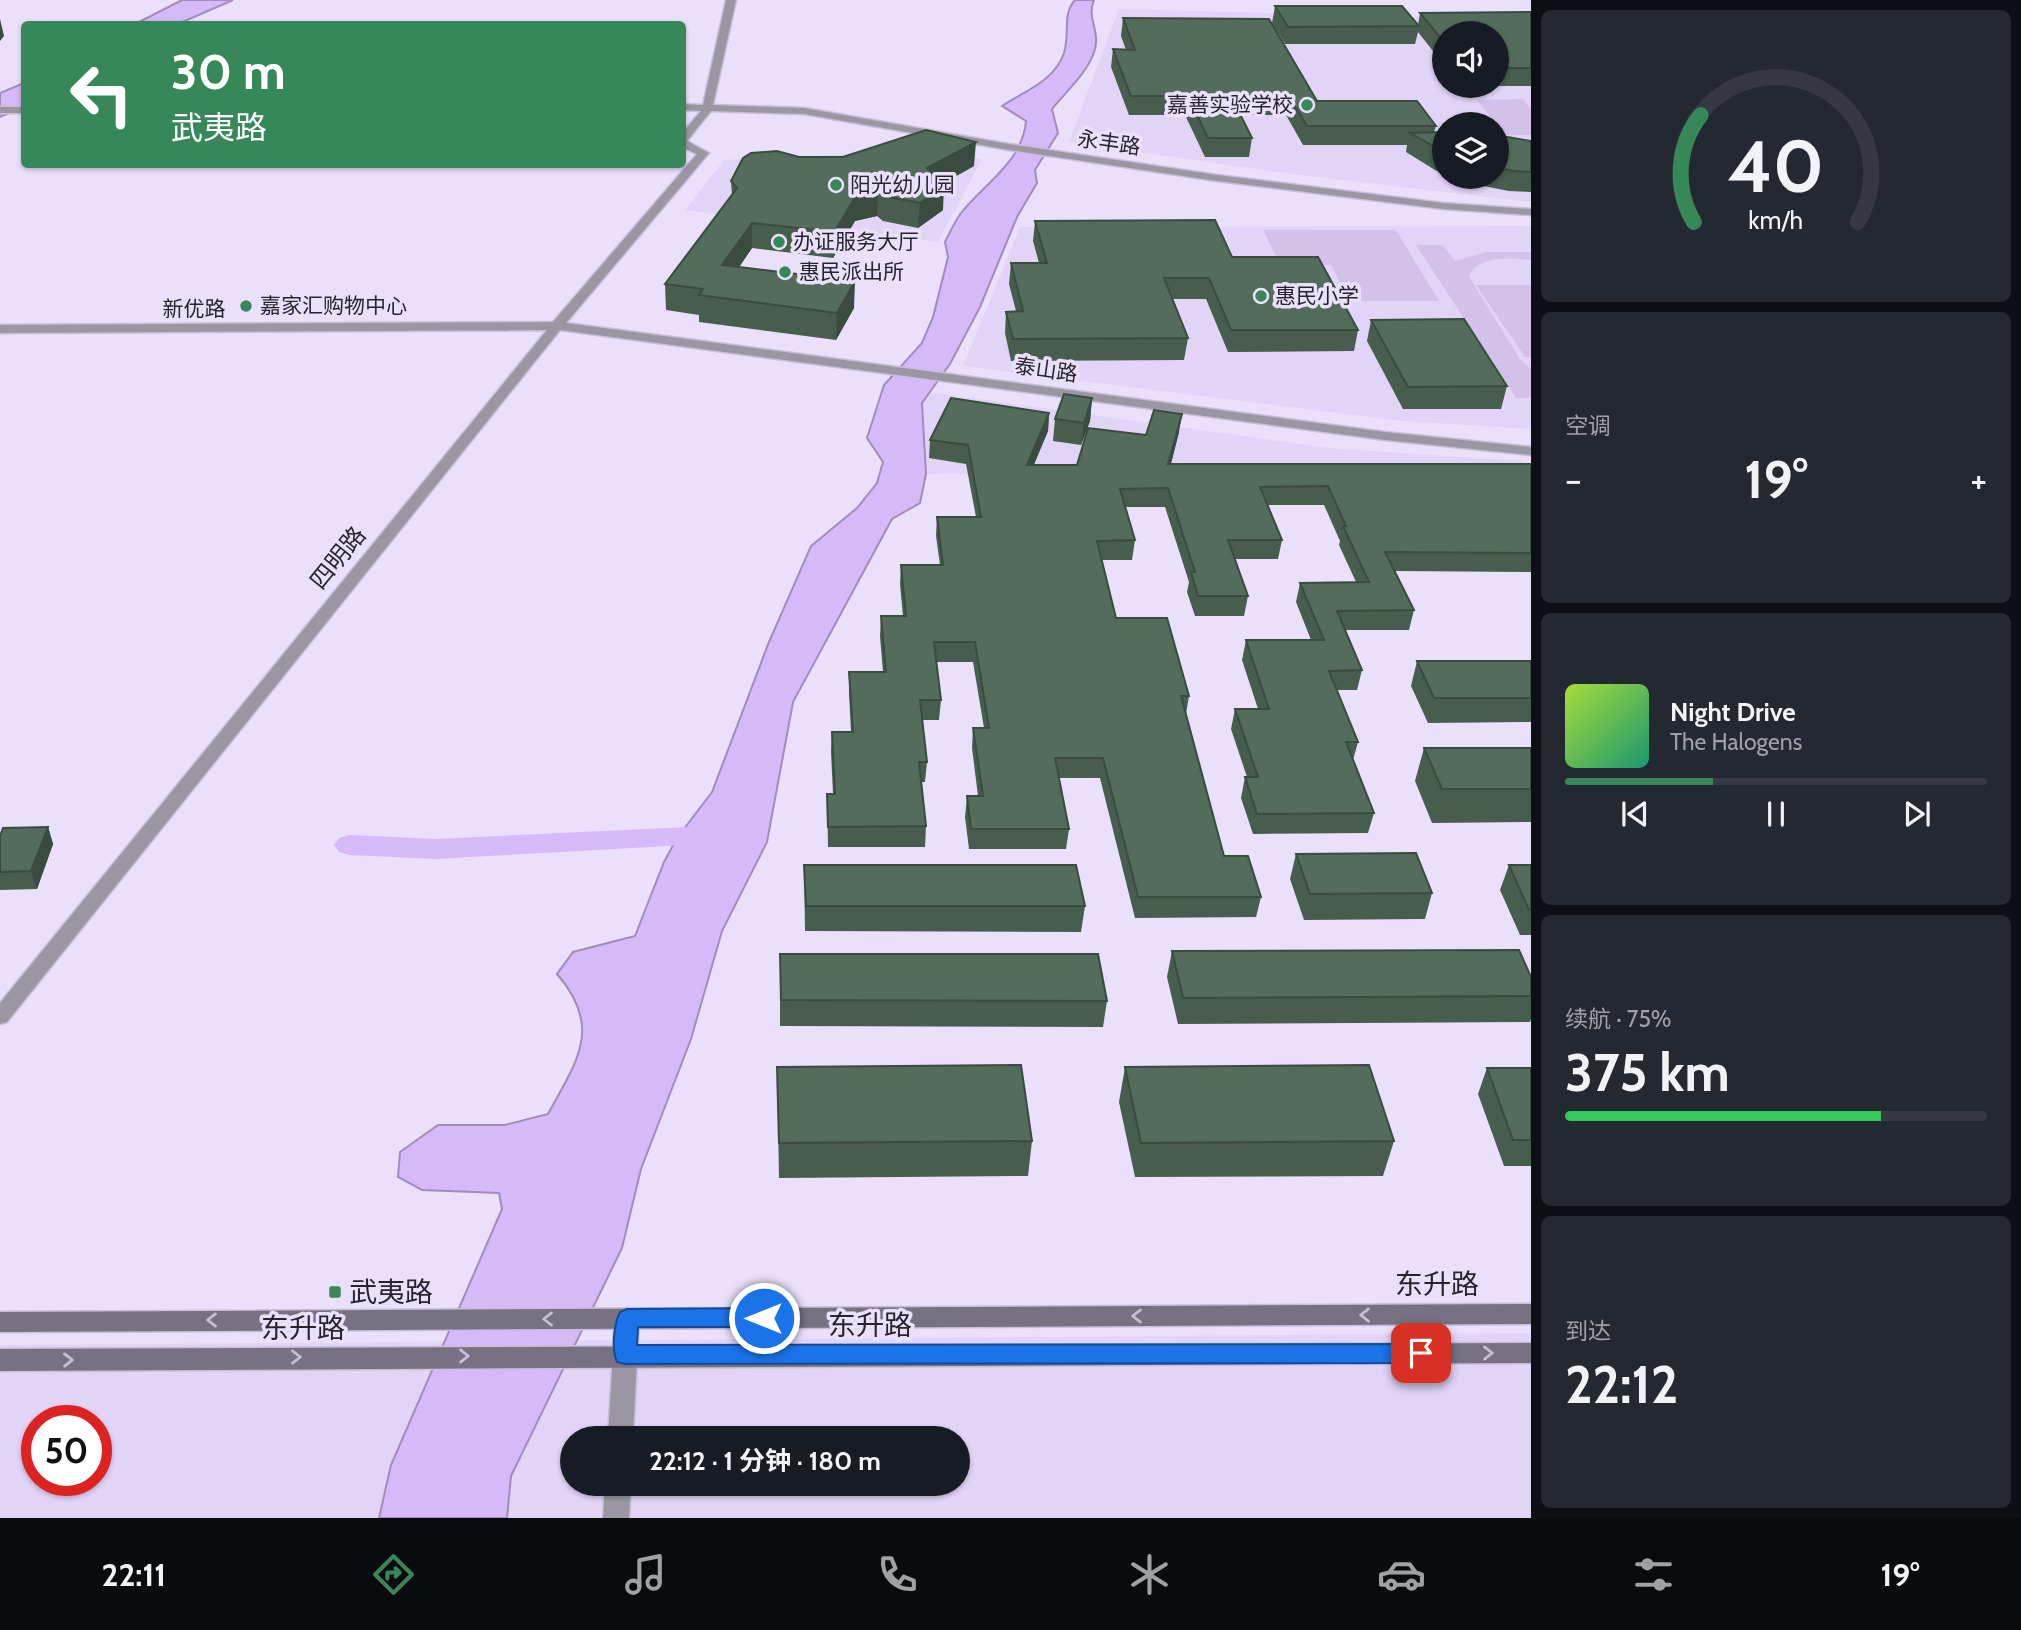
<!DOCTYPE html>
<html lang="zh">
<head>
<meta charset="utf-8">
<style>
  body { margin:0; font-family:Cabin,"Noto Sans SC",sans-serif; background:#242831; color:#f1f3f6; height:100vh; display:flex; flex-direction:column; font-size:26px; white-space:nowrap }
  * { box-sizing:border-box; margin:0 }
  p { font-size:23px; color:#9ea1a6 }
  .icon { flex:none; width:38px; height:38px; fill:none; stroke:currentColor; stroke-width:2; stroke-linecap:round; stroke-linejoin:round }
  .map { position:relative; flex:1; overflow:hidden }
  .details { display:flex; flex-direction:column; gap:10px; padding:10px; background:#0d0f14; width:490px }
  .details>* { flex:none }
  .banner { position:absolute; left:21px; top:21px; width:665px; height:147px; border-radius:7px; box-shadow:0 2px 5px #0004; background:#378859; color:#fff; overflow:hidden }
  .buttons { position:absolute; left:1432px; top:21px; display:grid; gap:14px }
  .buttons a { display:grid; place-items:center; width:77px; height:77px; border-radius:50%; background:#171b24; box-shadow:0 2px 5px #0004; font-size:35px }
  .speed { position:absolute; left:21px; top:1405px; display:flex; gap:14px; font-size:35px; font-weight:700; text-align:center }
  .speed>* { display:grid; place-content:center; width:91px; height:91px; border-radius:50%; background:#171b24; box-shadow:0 2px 5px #0004; line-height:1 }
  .speed .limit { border:10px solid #d22; background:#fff; color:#111 }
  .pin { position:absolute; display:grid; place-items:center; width:60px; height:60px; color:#fff; margin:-30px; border-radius:14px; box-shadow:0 4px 10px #0006 }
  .me { position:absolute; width:77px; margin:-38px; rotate:270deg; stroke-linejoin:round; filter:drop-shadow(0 0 5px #0008) }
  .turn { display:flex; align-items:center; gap:24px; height:147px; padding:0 35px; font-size:32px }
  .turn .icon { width:91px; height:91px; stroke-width:2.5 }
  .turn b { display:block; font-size:49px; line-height:60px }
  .big { font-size:52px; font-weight:700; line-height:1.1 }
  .details .card { flex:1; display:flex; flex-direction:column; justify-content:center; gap:10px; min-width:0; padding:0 24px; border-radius:10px; background:#242831 }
  .details .dial { align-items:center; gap:0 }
  .dial svg { height:182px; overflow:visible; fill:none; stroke:#363941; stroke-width:7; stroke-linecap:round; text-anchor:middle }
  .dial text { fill:#f1f3f6; stroke:none }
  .song { display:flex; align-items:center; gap:21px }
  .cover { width:84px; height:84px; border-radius:10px; background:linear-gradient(135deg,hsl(80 70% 55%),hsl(160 70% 35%)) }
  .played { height:7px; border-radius:4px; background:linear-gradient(90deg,#378859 35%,#363941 35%) }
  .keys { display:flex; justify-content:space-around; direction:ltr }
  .heat { display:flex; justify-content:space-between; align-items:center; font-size:38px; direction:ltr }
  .charge { height:10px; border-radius:5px; background:linear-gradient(90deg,#34c759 75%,#363941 0) }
  .trip { position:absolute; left:560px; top:1426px; width:410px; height:70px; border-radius:35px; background:#171b24; box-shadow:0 2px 5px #0004; font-weight:700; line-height:70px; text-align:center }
  .dock { display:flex; height:112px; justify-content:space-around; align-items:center; background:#090b0e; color:#9ea1a6 }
  .dock .icon { width:49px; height:49px }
  .dock .on { color:#378859 }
  .dock b { font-size:32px; color:#f1f3f6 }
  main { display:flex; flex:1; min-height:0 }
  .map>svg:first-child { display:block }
</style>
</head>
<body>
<main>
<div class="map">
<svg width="1531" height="1518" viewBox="0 0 1531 1518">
  <rect width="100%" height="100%" fill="#ebe0fc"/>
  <g fill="#e2d4f7" fill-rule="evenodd">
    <path d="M1119,9L1531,20V202L1299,175L1069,142ZM1444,33H1496V86H1444ZM1444,124H1496V177H1444Z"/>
    <polygon points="936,150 982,159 938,242 685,210 724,160"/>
    <polygon points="1531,226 1531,429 1402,421 963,366 1020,227"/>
    <polygon points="928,392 1329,448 1521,461 1531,471 926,474 922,403"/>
    <path d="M1531,1333V1518H0V1345ZM37,1421H96V1480H37ZM572,1438H957V1484H572Z"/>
  </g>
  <g fill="#d2c1e9">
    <polygon points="1523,99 1531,109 1531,135 1505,135 1477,100"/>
    <polygon points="1263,230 1396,230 1439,301 1350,301 1331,265 1280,265"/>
    <path d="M1416,245H1443L1455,261L1486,252H1531V260C1513,258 1476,255 1469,277L1520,359L1531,369V398H1516Z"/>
    <polygon points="1476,285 1531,285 1531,357 1525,357"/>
  </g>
  <g fill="#d5b9f9" stroke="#a18cbc" stroke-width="2">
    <polygon points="182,0 233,0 178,24 135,24"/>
    <path d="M1075,0H1094C1088,15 1095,23 1096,38C1098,64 1067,90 1052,109L1058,133L1035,170L1037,183L1017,217L980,307L950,364L922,403L926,474L920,503L892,519L793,702L767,842L722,931L691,1039L641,1169L622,1248L511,1476L507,1518H379L391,1465L502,1209L499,1193L422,1190L398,1177L400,1152L438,1125H505L548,1114C576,1062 604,1028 557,974L573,952L635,936L664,862L677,838L712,792L769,642L811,546L857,508L877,483L883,462L867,438L884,385L922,343L933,317L948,257L945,242C950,232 955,221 961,213C985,183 1023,161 1026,121L1002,106C1024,91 1054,82 1064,53C1070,34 1062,14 1075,0Z"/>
    <polygon points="24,83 24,107 0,117 0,93"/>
  </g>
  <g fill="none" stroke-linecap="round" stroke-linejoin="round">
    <polygon fill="#d5b9f9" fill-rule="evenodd" points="710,826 720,829 725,836 720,843 437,859 349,855 339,852 334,845 339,838 349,835 437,839"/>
    <g stroke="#c8bed7" stroke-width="3">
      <g id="street">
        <polygon points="726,0 736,0 713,105 804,108 1009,144 1217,175 1443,203 1531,209 1531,215 1443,209 1217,181 1009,150 804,114 711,111 687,141 709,153 566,323 1385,432 1531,447 1531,455 1385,440 560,330 7,1022 0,1024 0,1003 547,330 0,333 0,325 553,322 697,154 682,147 682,133 701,111 682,110 682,104 703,105"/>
        <rect x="0" y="107" width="24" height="6"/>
        <polygon points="627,1308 635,1311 639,1318 633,1438 608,1438 615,1318 619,1311"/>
        <polygon points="605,1484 631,1484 629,1518 603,1518"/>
      </g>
    </g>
    <g stroke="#c8bed7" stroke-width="3">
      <g id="secondary">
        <polygon points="1531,1304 1531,1324 0,1332 0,1312"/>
        <polygon points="1531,1343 1531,1363 0,1371 0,1349"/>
      </g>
    </g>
    <use href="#street" fill="#9b97a2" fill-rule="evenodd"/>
    <use href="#secondary" fill="#787182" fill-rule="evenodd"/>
  </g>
  <g fill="#475d4e">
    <polygon points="1275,6 1418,25 1420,13 1531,12 1531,86 1460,86 1496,86 1496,33 1444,33 1444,65 1418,32 1415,44 1285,44 1272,23"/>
    <polygon points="1123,18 1317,101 1436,126 1434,132 1444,132 1444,174 1435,170 1406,152 1407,145 1303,145 1286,115 1241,115 1252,138 1249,157 1205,157 1185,115 1129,115 1111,67 1113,49 1126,50 1121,36"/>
    <polygon points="1496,135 1531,141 1531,192 1509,191 1463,182 1451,177 1496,177"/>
    <polygon points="799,157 974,166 942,184 943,210 918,228 883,221 877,216 855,221 833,258 752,248 739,267 854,308 836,340 699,322 699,315 666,310 665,284 732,196 731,181"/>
    <polygon points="1035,221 1232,257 1358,330 1354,351 1228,352 1206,299 1172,299 1188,338 1184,360 1011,361 1005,333 1006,312 1016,311 1009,284 1011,263 1039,263 1033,241"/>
    <polygon points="1371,320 1507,386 1501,409 1403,409 1367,341"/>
    <polygon points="1092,398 1090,421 1081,445 1053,441 1055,419"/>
    <polygon points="1049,413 1048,431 1033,465 1077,465 1146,435 1179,432 1171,464 1531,464 1531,572 1395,571 1414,610 1409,630 1345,630 1362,670 1357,690 1337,690 1358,742 1353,760 1374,813 1368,833 1253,834 1241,798 1245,777 1247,777 1231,729 1235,709 1258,709 1242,660 1246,640 1311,640 1296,602 1300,583 1356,582 1339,545 1340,541 1324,505 1268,505 1282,540 1278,559 1235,559 1248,596 1244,616 1195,616 1187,592 1189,582 1165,507 1125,507 1135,540 1132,560 1102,560 1116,618 1189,696 1186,714 1224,856 1261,897 1256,917 1135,918 1100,778 1059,778 1069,829 1066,849 969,849 965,817 967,796 978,796 972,748 973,728 984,728 973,662 936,662 941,700 939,720 922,720 927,762 925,782 921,782 926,826 925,847 828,847 827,794 833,794 831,752 832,732 851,732 849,692 849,672 883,672 880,636 881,616 903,616 900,584 901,565 940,565 936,536 937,517 976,517 966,464 929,458 930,440"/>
    <polygon points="1417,661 1531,661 1531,722 1428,723 1411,686"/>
    <polygon points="1424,748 1531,748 1531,822 1432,823 1415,781"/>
    <polygon points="48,827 53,844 37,889 0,890 0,836"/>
    <polygon points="1296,854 1432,893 1425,919 1304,920 1290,879"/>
    <polygon points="804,865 1085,906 1081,932 805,931"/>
    <polygon points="1509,865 1531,865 1531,935 1520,935 1500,890"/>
    <polygon points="1172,951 1531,977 1531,1019 1530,1022 1178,1024 1167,977"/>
    <polygon points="780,954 1107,1001 1103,1027 780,1026"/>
    <polygon points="777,1067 1032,1141 1028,1176 779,1178"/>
    <polygon points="1125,1067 1394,1141 1383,1176 1135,1177 1119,1102"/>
    <polygon points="1487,1068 1531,1068 1531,1166 1504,1166 1478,1094"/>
  </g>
  <g fill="#3a4c40">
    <polygon points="0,19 4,36 0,41"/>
    <polygon points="976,142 974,166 925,193 927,168"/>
    <polygon points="944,186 943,210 918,228 920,203"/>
    <polygon points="878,191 877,216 855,221 833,258 834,232 856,196"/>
    <polygon points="752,223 752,248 723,291 722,265"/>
    <polygon points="855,281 854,308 836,340 837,313"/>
    <polygon points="1092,398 1090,421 1081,445 1084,423"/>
    <polygon points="1049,413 1048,431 1026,484 1027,465"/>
    <polygon points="1182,414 1179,432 1166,482 1168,464"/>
    <polygon points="48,827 53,844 37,889 31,871"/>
  </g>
  <g fill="#536c5b" stroke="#3a4c40" stroke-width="2">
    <polygon points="1275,6 1402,6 1419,26 1288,27"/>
    <polygon points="1531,12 1531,68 1496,68 1496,33 1444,33 1444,42 1420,13"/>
    <polygon points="1123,18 1269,19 1317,101 1417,101 1436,126 1307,126 1289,96 1231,96 1252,138 1208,138 1188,96 1131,96 1113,49 1135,50"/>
    <polygon points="926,130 976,142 927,168 944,186 920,203 884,196 878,191 856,196 834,232 752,223 722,265 855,281 837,313 699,295 703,289 665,284 737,188 731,181 743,158 751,153 777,151 799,157 843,157"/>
    <polygon points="1444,132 1444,152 1410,133"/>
    <polygon points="1496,135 1531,141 1531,172 1514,171 1496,168"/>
    <polygon points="1215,220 1232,257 1318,257 1358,330 1231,330 1209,278 1164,278 1188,338 1013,339 1006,312 1023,311 1011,263 1047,263 1035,221"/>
    <polygon points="1464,319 1507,386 1408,387 1371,320"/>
    <polygon points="1064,394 1092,398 1084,423 1055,419"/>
    <polygon points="951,398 1049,413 1027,465 1077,465 1088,428 1146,435 1154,410 1182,414 1168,464 1531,464 1531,553 1385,552 1414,610 1337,611 1362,670 1329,671 1358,742 1346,742 1374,813 1257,814 1245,777 1258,777 1235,709 1269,709 1246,640 1324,640 1300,583 1369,582 1343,526 1346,526 1328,486 1260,487 1282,540 1228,540 1248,596 1198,596 1191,572 1195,572 1168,488 1120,489 1135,540 1097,541 1116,618 1167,618 1189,696 1181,696 1224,856 1248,856 1261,897 1138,897 1103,758 1055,758 1069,829 971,829 967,796 983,796 973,728 989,728 975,642 934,642 941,700 920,700 927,762 919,762 926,826 828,827 827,794 835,794 832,732 853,732 849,672 886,672 881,616 906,616 901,565 943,565 937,517 981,517 968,445 930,440"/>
    <polygon points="1417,661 1531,661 1531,698 1434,698"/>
    <polygon points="1424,748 1531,748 1531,789 1442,789"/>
    <polygon points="48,827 31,871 0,872 0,836 3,828"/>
    <polygon points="1416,853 1432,893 1310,894 1296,854"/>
    <polygon points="804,865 1076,865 1085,906 806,906"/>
    <polygon points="1509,865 1531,865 1531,910 1529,910"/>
    <polygon points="1519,950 1531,977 1531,996 1183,998 1172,951"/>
    <polygon points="780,954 1098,954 1107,1001 781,1000"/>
    <polygon points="1021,1065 1032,1141 779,1143 777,1067"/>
    <polygon points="1369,1065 1394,1141 1141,1143 1125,1067"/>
    <polygon points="1487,1068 1531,1068 1531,1140 1513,1140"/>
  </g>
  <defs><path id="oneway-chevron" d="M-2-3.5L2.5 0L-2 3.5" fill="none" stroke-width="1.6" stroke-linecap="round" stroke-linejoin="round" transform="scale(1.75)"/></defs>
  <g stroke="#c8bfd7">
    <use href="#oneway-chevron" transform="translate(1365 1315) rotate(180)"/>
    <use href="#oneway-chevron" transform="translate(1137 1316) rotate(180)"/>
    <use href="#oneway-chevron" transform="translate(548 1319) rotate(180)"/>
    <use href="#oneway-chevron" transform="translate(212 1320) rotate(180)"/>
    <use href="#oneway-chevron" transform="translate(1488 1353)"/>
    <use href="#oneway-chevron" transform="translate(464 1356)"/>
    <use href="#oneway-chevron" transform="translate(296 1357)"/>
    <use href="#oneway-chevron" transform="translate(68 1360) rotate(-1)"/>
  </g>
  <path fill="#1a73e8" stroke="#114b97" stroke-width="2" d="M764,1308L772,1311L775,1318L772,1324L764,1327H638L637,1345L1421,1344L1429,1347L1432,1353L1429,1360L1421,1363L625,1364L617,1362C611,1349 614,1324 620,1312L627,1309Z"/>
  <g fill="#378859" stroke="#ebe0fc" stroke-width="2.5">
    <circle cx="1307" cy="105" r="7"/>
    <circle cx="836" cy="185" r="7"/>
    <circle cx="779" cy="242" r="7"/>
    <circle cx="785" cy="272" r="7"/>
    <circle cx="1261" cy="296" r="7"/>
    <circle cx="246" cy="306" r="7"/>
    <rect x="328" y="1285" width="14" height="14" rx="3.5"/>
  </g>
  <g text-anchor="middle" stroke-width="7" stroke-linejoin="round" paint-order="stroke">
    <g font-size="21" fill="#28242e" stroke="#ebe0fc" text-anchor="start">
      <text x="1293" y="112" text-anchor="end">嘉善实验学校</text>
      <text x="850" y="192">阳光幼儿园</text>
      <text x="793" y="249">办证服务大厅</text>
      <text x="799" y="279">惠民派出所</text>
      <text x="1275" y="303">惠民小学</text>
      <text x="260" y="313">嘉家汇购物中心</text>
    </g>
    <g font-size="21" fill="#28242e" stroke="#ebe0fc">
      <text transform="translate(1109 143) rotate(8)" y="7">永丰路</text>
      <text x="194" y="316">新优路</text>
      <text transform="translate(1046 370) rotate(8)" y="7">泰山路</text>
    </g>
    <g font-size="24" fill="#28242e" stroke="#ebe0fc">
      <text transform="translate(338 558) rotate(-51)" y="8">四明路</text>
    </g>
    <g font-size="28" fill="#28242e" stroke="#ebe0fc">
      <text x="1437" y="1294">东升路</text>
      <text x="870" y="1335">东升路</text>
      <text x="303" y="1338">东升路</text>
    </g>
    <g font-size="28" fill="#28242e" stroke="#ebe0fc" text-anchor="start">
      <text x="349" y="1302">武夷路</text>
    </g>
  </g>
</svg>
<div class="buttons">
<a><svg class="icon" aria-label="sound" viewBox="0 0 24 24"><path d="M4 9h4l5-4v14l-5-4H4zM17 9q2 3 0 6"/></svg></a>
<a><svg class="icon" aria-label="layers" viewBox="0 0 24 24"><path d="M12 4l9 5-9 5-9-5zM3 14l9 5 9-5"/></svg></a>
</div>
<div class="speed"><div class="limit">50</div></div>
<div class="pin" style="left:1421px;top:1353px;background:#d93025"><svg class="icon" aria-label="arrive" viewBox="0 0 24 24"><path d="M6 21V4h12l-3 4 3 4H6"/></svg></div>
<svg class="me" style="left:764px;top:1318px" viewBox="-20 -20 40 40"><circle r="17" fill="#1a73e8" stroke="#fff" stroke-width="3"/><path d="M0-11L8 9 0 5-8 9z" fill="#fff"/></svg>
<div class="trip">22:12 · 1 分钟 · 180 m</div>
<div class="banner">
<div class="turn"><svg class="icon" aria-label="left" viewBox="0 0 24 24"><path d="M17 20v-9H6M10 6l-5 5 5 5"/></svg><div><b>30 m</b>武夷路</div></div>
</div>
</div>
<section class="details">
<div class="card dial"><svg viewBox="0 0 100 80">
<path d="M14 69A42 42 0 1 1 86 69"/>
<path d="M14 69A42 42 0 0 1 17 22" stroke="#378859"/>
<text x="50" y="56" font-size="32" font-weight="700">40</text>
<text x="50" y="72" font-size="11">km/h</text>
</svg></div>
<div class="card"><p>空调</p>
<div class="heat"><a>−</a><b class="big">19°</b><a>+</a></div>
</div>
<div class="card">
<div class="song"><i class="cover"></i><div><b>Night Drive</b><p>The Halogens</p></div></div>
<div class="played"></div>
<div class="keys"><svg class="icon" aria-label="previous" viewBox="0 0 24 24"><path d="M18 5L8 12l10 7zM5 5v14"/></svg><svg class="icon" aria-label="pause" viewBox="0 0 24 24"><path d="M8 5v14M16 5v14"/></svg><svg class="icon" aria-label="next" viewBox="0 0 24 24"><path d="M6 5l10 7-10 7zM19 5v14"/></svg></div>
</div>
<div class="card"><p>续航 · 75%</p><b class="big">375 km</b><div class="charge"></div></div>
<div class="card"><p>到达</p><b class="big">22:12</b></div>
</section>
</main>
<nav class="dock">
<b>22:11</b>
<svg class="icon on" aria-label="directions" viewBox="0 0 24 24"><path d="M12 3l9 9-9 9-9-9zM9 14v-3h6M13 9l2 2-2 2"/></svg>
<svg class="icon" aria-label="music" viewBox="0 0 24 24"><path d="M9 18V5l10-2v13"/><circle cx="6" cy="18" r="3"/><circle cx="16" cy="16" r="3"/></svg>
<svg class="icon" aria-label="phone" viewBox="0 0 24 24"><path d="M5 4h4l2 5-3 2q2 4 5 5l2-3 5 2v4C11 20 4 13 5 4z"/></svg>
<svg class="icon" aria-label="climate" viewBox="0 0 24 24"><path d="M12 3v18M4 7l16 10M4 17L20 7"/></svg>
<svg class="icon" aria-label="car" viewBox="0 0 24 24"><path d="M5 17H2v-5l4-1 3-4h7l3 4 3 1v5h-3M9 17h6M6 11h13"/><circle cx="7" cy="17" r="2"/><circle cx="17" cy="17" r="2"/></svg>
<svg class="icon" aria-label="filters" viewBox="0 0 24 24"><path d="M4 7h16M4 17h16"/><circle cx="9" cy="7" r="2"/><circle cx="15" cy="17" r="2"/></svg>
<b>19°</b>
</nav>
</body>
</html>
